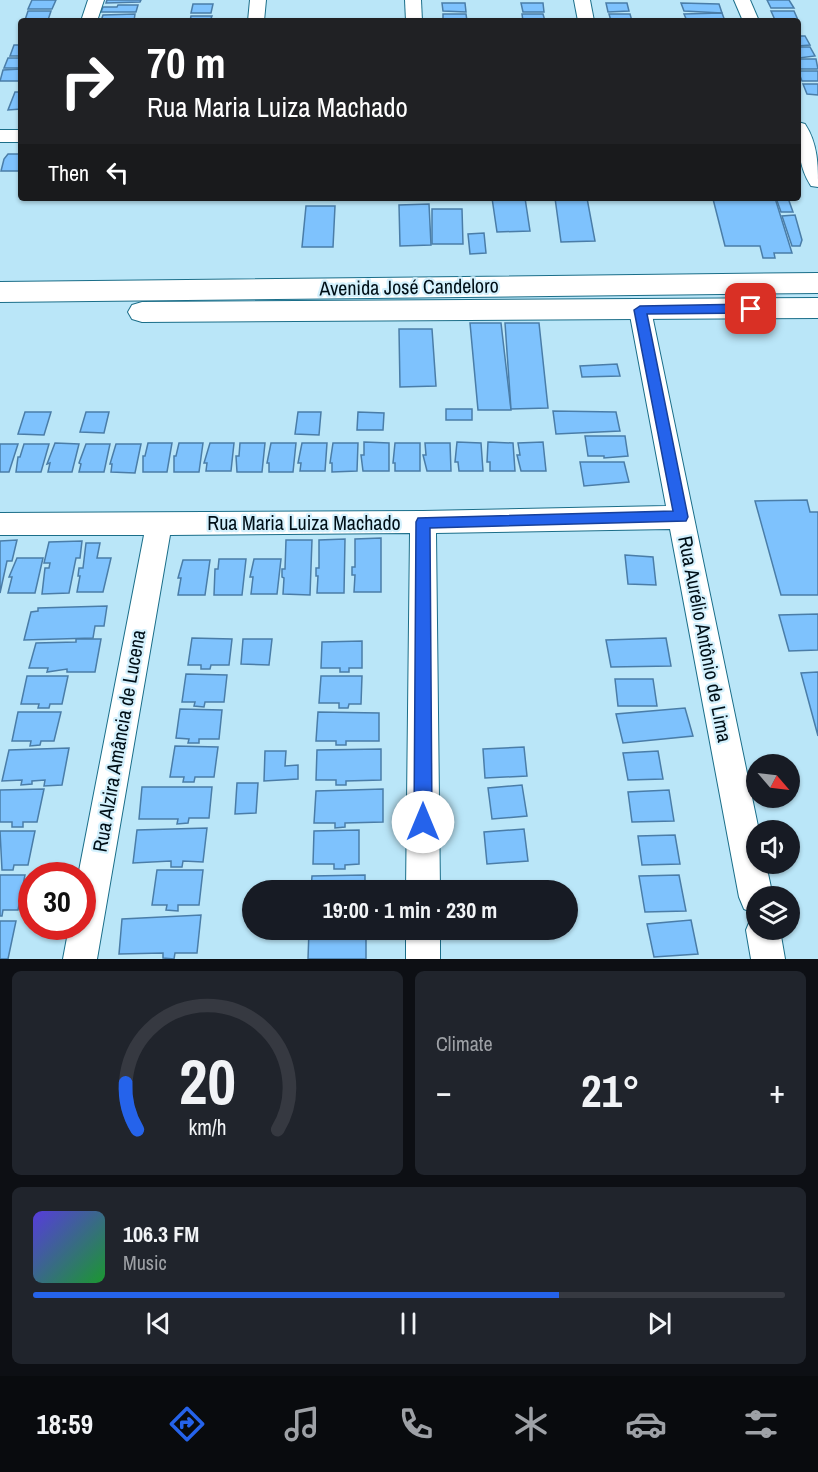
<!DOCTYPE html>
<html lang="en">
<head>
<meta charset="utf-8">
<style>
  body { margin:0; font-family:"Archivo Narrow",sans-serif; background:#20242c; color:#f1f3f6; height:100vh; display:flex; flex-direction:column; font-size:22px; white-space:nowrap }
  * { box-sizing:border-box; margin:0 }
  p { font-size:20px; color:#9ea1a6 }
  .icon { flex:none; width:33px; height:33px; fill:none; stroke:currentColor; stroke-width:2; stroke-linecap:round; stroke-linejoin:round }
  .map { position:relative; height:959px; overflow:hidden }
  .sheet { display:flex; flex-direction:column; gap:12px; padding:12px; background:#0d0f14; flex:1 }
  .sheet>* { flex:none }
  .banner { position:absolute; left:18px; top:18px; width:783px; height:183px; border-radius:6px; box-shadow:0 2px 4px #0004; background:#202124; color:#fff; overflow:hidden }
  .needle { width:39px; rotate:118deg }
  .fabs { position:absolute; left:746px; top:754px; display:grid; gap:12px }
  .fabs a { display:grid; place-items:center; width:54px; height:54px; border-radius:50%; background:#171b24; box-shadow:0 2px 4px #0004; font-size:30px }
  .speed { position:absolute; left:18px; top:862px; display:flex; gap:12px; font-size:30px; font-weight:700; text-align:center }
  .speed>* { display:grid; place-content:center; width:78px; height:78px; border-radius:50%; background:#171b24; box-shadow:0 2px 4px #0004; line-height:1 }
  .speed .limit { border:9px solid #d22; background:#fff; color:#111 }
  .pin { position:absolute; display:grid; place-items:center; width:51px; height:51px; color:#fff; margin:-26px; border-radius:12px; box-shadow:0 3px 9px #0006 }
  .me { position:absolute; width:66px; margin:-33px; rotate:0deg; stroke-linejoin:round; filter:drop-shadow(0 0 4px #0008) }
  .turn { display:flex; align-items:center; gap:21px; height:126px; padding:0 30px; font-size:27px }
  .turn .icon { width:78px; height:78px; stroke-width:2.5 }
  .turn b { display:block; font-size:42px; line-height:51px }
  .then { display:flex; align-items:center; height:57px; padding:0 30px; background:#0003; gap:12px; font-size:22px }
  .big { font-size:45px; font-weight:700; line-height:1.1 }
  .sheet .card { flex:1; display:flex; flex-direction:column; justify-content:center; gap:9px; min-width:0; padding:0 21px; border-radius:9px; background:#20242c }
  .sheet .dial { align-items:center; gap:0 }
  .dial svg { height:156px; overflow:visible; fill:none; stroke:#363941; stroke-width:7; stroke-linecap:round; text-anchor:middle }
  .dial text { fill:#f1f3f6; stroke:none }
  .song { display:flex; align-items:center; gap:18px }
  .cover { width:72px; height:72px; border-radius:9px; background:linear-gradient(135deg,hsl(250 70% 55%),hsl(130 70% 35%)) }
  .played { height:6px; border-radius:3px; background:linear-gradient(90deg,#2563eb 70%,#363941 70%) }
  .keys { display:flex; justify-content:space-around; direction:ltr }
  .heat { display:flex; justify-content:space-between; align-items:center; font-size:33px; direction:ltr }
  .sheet .tiles { flex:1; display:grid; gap:12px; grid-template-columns:1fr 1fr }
  .card:last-child { grid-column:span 2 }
  .trip { position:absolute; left:242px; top:880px; width:336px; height:60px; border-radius:30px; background:#171b24; box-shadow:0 2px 4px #0004; font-weight:700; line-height:60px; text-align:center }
  .dock { display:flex; height:96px; justify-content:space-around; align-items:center; background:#090b0e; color:#9ea1a6 }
  .dock .icon { width:42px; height:42px }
  .dock .current { color:#2563eb }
  .dock b { font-size:27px; color:#f1f3f6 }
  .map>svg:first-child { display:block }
</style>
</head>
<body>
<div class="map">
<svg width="818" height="959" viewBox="0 0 818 959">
  <rect width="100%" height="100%" fill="#bae6f8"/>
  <g fill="#7ec2fd" stroke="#4a7da8" stroke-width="1.5">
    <polygon points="32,0 56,0 52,9 28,9"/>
    <polygon points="107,0 141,0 140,2 106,3"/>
    <polygon points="767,0 789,0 794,8 771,8"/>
    <polygon points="442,3 465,3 466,12 443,11"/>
    <polygon points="521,3 543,3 544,12 523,12"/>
    <polygon points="606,3 627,3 629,11 608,12"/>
    <polygon points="681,3 719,4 722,13 684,11"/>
    <polygon points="193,4 213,4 211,13 191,13"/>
    <polygon points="118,5 138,5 136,12 101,12 103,7 117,7"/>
    <polygon points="28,11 51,11 48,20 25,20"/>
    <polygon points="771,11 794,11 798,20 775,20"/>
    <polygon points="722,13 725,21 687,21 684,14"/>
    <polygon points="135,14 134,21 101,21 103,15"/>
    <polygon points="443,14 466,14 467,21 443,21"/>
    <polygon points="522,14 543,14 545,21 523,21"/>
    <polygon points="609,14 630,14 632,21 611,21"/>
    <polygon points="191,16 212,16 210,21 190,21"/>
    <polygon points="798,36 805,36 810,45 798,46"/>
    <polygon points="14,45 21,45 21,56 10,56"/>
    <polygon points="798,47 810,47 815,56 799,58"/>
    <polygon points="8,58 21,58 21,68 4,68"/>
    <polygon points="798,59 816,59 818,69 798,69"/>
    <polygon points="21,69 21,81 0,81 3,70"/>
    <polygon points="798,71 818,71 818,81 802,81"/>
    <polygon points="803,84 818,84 818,95 807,94"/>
    <polygon points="15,92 21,92 21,109 8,110"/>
    <polygon points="8,154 21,154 20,171 1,171 4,159"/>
    <polygon points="492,198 525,198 530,231 497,232"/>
    <polygon points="555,198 587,198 595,241 561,242"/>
    <polygon points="775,198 792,253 774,253 775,258 763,258 760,246 725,246 713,199"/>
    <polygon points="776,198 788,198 793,212 781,212"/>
    <polygon points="429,204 431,245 400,246 399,205"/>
    <polygon points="306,206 335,206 333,247 302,247"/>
    <polygon points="432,209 462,209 463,244 432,244"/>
    <polygon points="795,215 802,240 800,246 792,246 782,216"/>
    <polygon points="484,233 486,253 470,254 468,234"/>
    <polygon points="470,323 501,323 511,410 478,410"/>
    <polygon points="505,323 539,323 548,408 511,409"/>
    <polygon points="399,329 432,329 436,386 400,387"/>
    <polygon points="617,364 620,376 582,377 580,366"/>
    <rect x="446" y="409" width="26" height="11"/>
    <polygon points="553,411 616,412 620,431 556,434"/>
    <polygon points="25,412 51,412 44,435 18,434"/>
    <polygon points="86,412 109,412 104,433 80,432"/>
    <polygon points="298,412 321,412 319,435 295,434"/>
    <polygon points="358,412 384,413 383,430 357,430"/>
    <polygon points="585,436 625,436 628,456 604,458 604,456 588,456"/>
    <polygon points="364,442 389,443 389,471 363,471 361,455 364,455"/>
    <polygon points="457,442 481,443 483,471 459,471 458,462 455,462"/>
    <polygon points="488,442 513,443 515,471 490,471 490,462 487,462"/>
    <polygon points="543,442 546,471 521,471 517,455 520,455 518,443"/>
    <polygon points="55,443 79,444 72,472 48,472 50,463 47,464"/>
    <polygon points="148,443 172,443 167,472 143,472 143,456 145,456"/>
    <polygon points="179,443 203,443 199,472 174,472 174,456 176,456"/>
    <polygon points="210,443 234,443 231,471 206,471 207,463 204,463"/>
    <polygon points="240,443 265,443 262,472 237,472 236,456 239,456"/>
    <polygon points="271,443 296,443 293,472 269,472 269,463 267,463"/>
    <polygon points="302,443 327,443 325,471 300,471 301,463 298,463"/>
    <polygon points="333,443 358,443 357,471 332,472 332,463 330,463"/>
    <polygon points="395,443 420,443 420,471 395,471 395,463 393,463"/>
    <polygon points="425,443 450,443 451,471 427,471 423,455 426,455"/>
    <polygon points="0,444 18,444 9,472 0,472"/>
    <polygon points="24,444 49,444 41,472 16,472 18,457 20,457"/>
    <polygon points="86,444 110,444 104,472 79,472 81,464 79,463"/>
    <polygon points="116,444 141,444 135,473 111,472 112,464 110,464"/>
    <polygon points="580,462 624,462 629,482 584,486"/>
    <polygon points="807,500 810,512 818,512 818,595 781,595 755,501"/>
    <polygon points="381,538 381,592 354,592 355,575 352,575 352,567 355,567 355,539"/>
    <polygon points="345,539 344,593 317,593 318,576 316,576 316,568 319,568 319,540"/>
    <polygon points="17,540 12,561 7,561 0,593 0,541"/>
    <polygon points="286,540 312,540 310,595 283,594 284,578 282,577 282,569 285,569"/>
    <polygon points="82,541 80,558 76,558 69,593 42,594 45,568 49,568 50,563 44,563 49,542"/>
    <polygon points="86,543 100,543 97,558 111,558 103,592 77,592 80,576 78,576 79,568 83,568"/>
    <polygon points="625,555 653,557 656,585 628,584"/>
    <polygon points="17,558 43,558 35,593 8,593 12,577 9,577"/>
    <polygon points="219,559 246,559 242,595 214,595 215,569 218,569"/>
    <polygon points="254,559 281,559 277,594 251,594 253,577 250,577"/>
    <polygon points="183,560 210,560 205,595 178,595 181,578 178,578"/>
    <polygon points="107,606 104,626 95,626 93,638 24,640 31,612 38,611 38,608"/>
    <polygon points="818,614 818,650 789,651 779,615"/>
    <polygon points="192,638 232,639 229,665 211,665 210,669 201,669 201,665 188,665"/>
    <polygon points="666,638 671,666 611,667 606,640"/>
    <polygon points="76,639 101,639 95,672 67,672 67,669 47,672 48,668 29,668 36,643 76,642"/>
    <polygon points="243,639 272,639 269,665 241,664"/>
    <polygon points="362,641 362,668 349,668 349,672 340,672 340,668 321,668 322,642"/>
    <polygon points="818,672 818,736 801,673"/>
    <polygon points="186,674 227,675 224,702 205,702 204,707 194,706 195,702 182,702"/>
    <polygon points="27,676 68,676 62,704 50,704 49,708 38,708 39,704 21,704"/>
    <polygon points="321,676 362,676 361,704 349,704 348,708 339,708 339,703 319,703"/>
    <polygon points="615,679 653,679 657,706 618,706"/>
    <polygon points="685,708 693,736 623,743 616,714"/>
    <polygon points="180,709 222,710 219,739 199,739 199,743 188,743 189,739 176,738"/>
    <polygon points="18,712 61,712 54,741 41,741 40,745 30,746 31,741 12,741"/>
    <polygon points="318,712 379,713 379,741 346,741 346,745 336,745 336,741 316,741"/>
    <polygon points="175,746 218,747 214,777 195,777 194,782 183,782 184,777 170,777"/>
    <polygon points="524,747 527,776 485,778 483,749"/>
    <polygon points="69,748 62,785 44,786 45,780 32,781 32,784 21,785 22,780 2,781 9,750"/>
    <polygon points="381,749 381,780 346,781 346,785 336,785 336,780 316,780 317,750"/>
    <polygon points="265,751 286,751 285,766 298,765 298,779 264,781"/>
    <polygon points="658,751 663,779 628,780 623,753"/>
    <polygon points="237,783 258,783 256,813 235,814"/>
    <polygon points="522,785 527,816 492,819 488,788"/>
    <polygon points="142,787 212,787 209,818 189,818 188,823 177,824 178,819 139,819"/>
    <polygon points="44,789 37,822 23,822 23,827 12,827 12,822 0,822 0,790"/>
    <polygon points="383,789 383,822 345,823 345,827 335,828 335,823 314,823 316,791"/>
    <polygon points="669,790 674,821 632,822 628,792"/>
    <polygon points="207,828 203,862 183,861 182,867 171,867 171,861 133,863 137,830"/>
    <polygon points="524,829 528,861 487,864 484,832"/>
    <polygon points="359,830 359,864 345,865 345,869 334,869 334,864 313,864 314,831"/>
    <polygon points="0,831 35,831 28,865 14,865 13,870 2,870"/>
    <polygon points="675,835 680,864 642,865 638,836"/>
    <polygon points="157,870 203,870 199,905 178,905 178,911 166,910 167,905 152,905"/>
    <polygon points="0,875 25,875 18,910 3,910 2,916 0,916"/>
    <polygon points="365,875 365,891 311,891 312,876"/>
    <polygon points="679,875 686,911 645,912 639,876"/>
    <polygon points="201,915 197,953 175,953 174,959 163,958 163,953 119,954 122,919"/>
    <polygon points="691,920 698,954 654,957 647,924"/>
    <polygon points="0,921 16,921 8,959 0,959"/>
    <polygon points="309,930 366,930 366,959 308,959"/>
  </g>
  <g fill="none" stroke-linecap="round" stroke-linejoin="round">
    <g stroke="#1b6e89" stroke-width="2">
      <g id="minor">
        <polygon points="88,0 104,0 97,21 81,21"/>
        <polygon points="250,0 266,0 264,21 248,21"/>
        <polygon points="405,0 421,0 422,21 406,21"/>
        <polygon points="574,0 590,0 594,21 578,21"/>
        <polygon points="734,0 750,0 759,21 743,21"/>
        <path d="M798,122L805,124C818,144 818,165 818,187L811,186C798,166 798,145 798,122Z"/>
        <rect x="0" y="130" width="21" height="12"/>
        <polygon points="640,302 648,304 651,310 759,831 756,831 756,864 766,864 773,897 756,897 756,914 744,909 739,897 670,529 436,533 440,891 406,891 410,533 170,535 97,959 63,959 69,927 82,927 82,876 78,876 144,535 0,535 0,513 423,511 666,506 629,310 632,304"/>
        <polygon points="756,916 756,930 780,930 785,959 751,959 746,930 751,918"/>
        <rect x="406" y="930" width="34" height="29"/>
      </g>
    </g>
    <g stroke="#1b6e89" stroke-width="2">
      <g id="tertiary">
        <polygon points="818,273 818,293 0,302 0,282"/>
        <polygon points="818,298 818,318 142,322 132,319 128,312 132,305 142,302"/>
      </g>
    </g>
    <use href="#minor" fill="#fff" fill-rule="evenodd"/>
    <use href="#tertiary" fill="#fff" fill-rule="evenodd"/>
  </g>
  <polygon fill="#2563eb" stroke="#184099" stroke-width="1.5" points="751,304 757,309 751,313 647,314 688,517 686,521 430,528 432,822 429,828 423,830 417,828 414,822 416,522 418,518 673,511 634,310 640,306"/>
  <g text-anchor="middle" stroke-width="4.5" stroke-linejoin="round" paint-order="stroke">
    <g font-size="20" fill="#000f17" stroke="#d4f1fd">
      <text transform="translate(409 287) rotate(-1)" y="7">Avenida José Candeloro</text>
      <text x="304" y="530">Rua Maria Luiza Machado</text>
      <text transform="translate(705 639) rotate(79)" y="7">Rua Aurélio Antônio de Lima</text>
      <text transform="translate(119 741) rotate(-80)" y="7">Rua Alzira Amância de Lucena</text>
    </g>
  </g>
</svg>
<div class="fabs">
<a><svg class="needle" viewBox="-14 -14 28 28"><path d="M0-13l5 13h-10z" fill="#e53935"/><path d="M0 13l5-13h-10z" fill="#9ea1a6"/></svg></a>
<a><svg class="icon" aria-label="sound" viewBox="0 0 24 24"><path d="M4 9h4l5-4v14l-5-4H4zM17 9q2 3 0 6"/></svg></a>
<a><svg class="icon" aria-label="layers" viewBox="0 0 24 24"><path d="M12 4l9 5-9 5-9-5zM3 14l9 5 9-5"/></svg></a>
</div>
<div class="speed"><div class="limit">30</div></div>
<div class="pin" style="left:751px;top:309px;background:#d93025"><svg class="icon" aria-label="arrive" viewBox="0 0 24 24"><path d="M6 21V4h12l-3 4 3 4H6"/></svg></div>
<svg class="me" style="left:423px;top:822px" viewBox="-20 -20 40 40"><circle r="19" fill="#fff"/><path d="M0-13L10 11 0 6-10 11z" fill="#2563eb"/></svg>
<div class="trip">19:00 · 1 min · 230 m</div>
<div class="banner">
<div class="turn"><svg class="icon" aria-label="right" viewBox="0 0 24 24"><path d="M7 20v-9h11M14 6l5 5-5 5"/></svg><div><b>70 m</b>Rua Maria Luiza Machado</div></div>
<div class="then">Then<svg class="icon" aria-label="left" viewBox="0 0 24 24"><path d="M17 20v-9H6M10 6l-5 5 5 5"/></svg></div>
</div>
</div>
<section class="sheet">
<div class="tiles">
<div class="card dial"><svg viewBox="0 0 100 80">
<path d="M14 69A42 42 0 1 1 86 69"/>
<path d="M14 69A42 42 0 0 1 8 45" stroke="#2563eb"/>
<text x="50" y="56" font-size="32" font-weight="700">20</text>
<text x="50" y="72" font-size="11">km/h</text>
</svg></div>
<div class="card"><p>Climate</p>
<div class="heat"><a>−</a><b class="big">21°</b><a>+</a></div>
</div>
<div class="card">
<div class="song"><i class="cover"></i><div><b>106.3 FM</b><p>Music</p></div></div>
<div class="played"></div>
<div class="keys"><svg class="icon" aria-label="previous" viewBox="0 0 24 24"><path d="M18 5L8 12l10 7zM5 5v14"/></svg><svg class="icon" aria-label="pause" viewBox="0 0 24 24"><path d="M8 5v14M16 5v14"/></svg><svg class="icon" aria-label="next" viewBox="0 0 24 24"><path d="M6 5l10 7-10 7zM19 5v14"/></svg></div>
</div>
</div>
</section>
<nav class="dock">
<b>18:59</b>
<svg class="icon current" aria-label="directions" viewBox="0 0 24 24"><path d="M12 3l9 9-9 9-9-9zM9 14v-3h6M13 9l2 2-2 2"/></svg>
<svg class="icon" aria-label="music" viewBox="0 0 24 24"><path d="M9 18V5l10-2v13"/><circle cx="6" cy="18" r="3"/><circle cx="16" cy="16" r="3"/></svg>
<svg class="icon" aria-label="phone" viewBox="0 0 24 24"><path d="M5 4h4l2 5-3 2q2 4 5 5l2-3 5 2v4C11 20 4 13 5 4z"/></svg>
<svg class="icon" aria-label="climate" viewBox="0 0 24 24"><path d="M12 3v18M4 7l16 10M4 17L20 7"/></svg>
<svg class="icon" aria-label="car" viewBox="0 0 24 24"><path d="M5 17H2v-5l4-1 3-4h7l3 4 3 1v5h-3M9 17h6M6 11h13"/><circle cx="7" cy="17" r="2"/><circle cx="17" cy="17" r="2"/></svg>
<svg class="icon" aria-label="filters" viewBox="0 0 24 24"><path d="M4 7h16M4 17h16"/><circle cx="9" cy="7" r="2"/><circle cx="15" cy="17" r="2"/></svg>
</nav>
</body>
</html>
